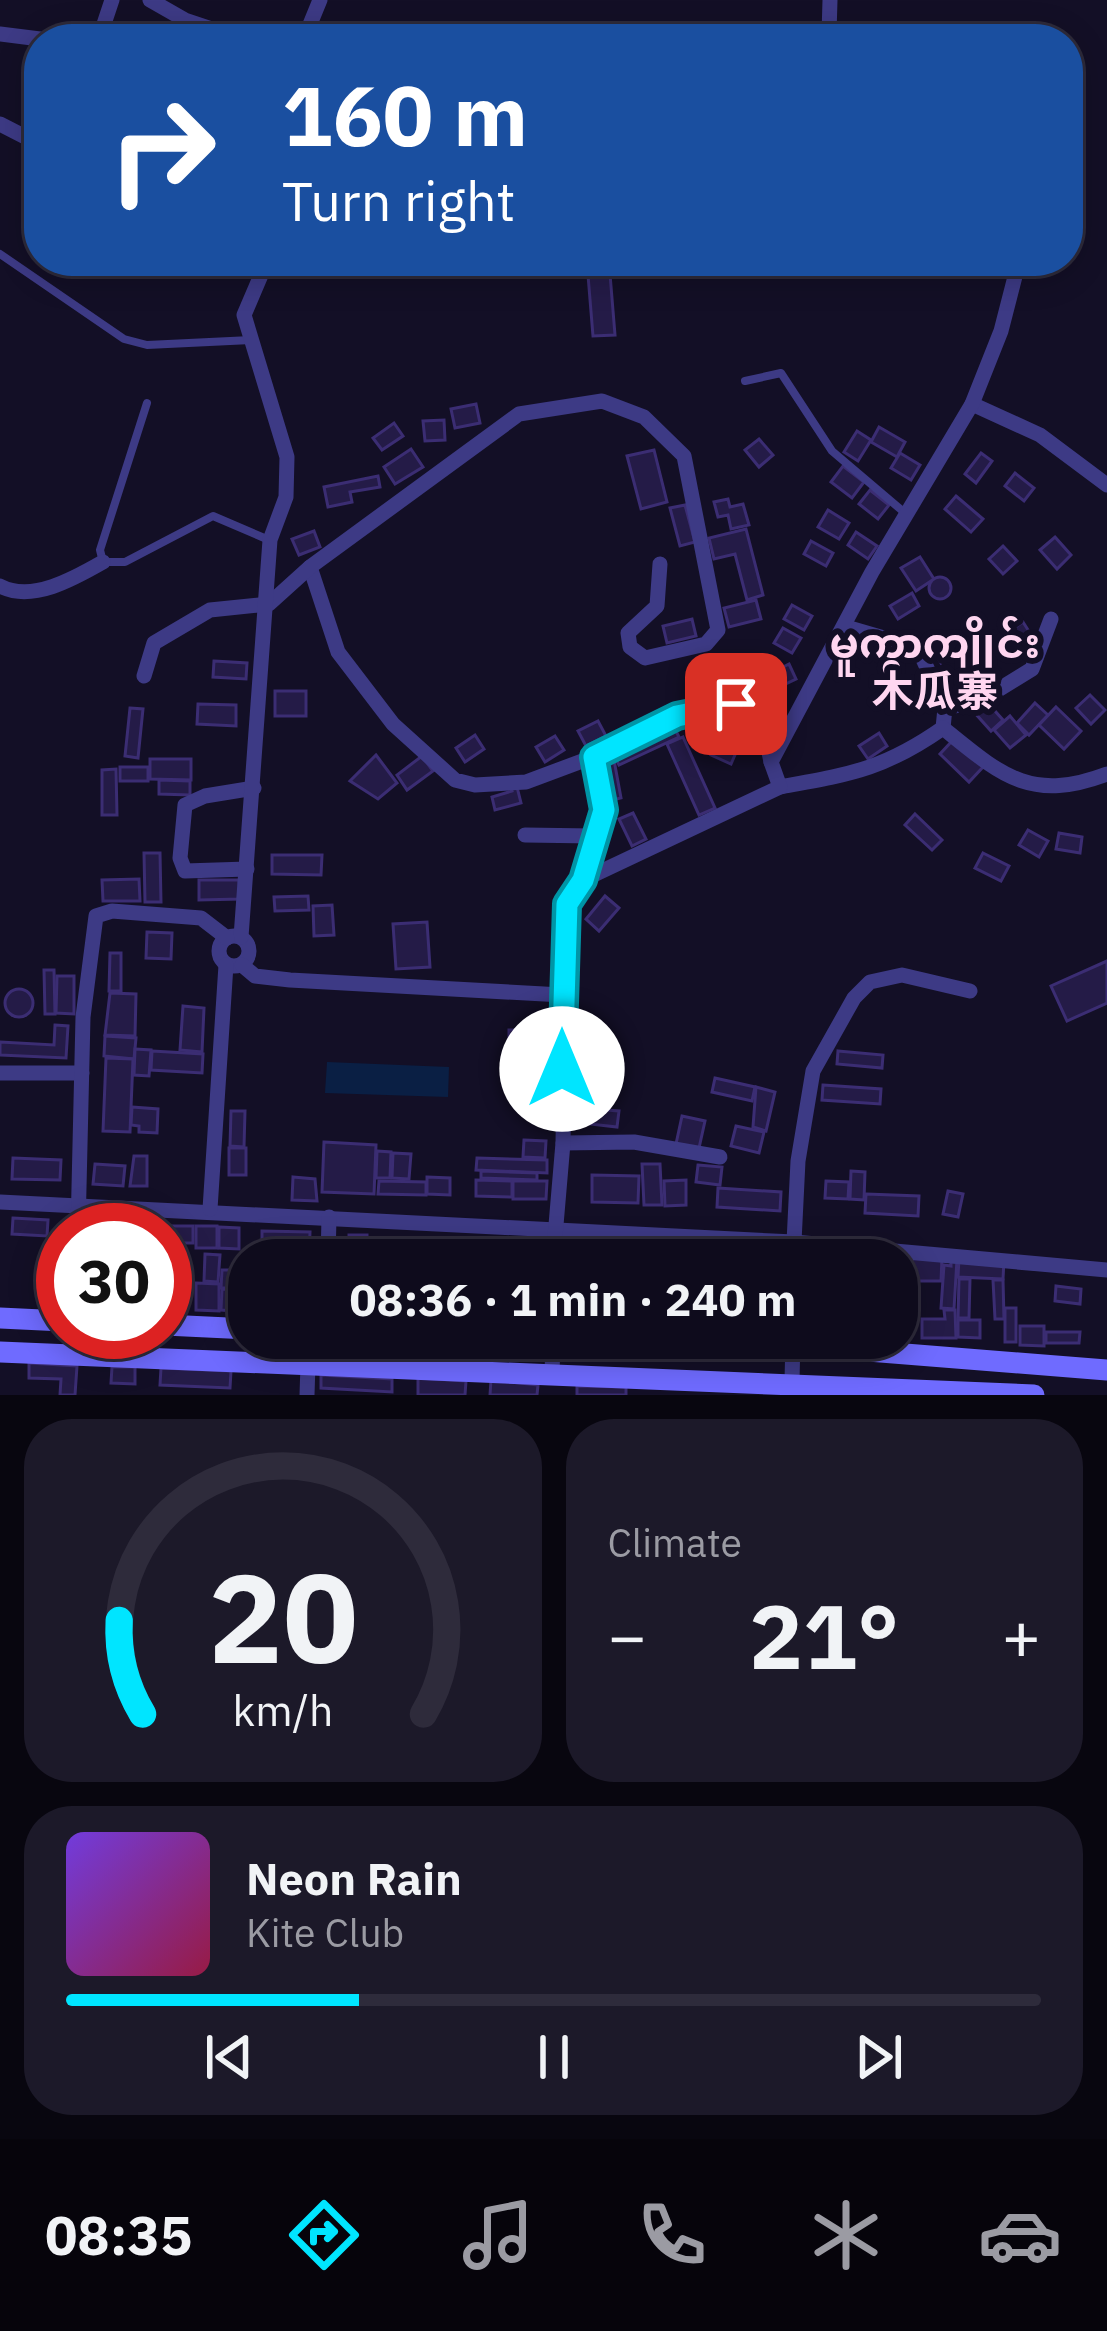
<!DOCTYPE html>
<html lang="en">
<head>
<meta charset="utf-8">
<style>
  body { margin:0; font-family:"IBM Plex Sans","Noto Sans SC","Noto Sans Myanmar",sans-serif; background:#1c1929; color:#f1f3f6; height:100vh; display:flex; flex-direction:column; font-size:45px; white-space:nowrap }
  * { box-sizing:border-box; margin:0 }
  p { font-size:39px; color:#9b9ba3 }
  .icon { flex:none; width:66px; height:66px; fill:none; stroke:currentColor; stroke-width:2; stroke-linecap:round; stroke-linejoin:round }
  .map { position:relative; height:1395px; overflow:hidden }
  .panel { display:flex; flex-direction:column; gap:24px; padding:24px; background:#08060f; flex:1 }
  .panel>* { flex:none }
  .top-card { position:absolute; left:24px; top:24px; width:1059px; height:252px; border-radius:48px; box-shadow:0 6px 30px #0003,0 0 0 3px #2e2b3b; background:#1a4fa0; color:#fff; overflow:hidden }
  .speed { position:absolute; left:36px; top:1203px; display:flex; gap:24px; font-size:60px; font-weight:700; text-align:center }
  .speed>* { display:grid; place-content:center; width:156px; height:156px; border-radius:50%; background:#0e0b1c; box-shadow:0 6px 30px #0003,0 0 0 3px #2e2b3b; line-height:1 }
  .speed .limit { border:18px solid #d22; background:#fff; color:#111 }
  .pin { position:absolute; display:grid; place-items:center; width:102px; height:102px; color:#fff; margin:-51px; border-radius:24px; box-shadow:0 6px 18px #0006 }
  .me { position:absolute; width:132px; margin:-66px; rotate:0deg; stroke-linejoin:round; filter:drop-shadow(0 0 9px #0008) }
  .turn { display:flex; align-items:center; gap:42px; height:252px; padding:0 60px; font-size:54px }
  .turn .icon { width:156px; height:156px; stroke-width:2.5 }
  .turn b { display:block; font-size:84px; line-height:102px }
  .big { font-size:90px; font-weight:700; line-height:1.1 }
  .panel .tile { flex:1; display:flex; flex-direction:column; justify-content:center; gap:18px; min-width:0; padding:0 42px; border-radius:48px; background:#1c1929 }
  .panel .dial { align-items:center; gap:0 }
  .dial svg { height:312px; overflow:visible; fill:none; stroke:#2e2b3b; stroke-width:7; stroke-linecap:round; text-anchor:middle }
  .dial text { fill:#f1f3f6; stroke:none }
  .song { display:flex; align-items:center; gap:36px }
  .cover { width:144px; height:144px; border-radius:18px; background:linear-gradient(135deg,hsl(260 70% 55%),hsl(340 70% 35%)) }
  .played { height:12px; border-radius:6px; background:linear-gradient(90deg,#00e5ff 30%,#2e2b3b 30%) }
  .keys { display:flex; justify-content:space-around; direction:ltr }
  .heat { display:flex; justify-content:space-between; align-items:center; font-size:66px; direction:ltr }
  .panel .tiles { flex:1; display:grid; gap:24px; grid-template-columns:1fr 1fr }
  .tile:last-child { grid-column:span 2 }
  .trip { position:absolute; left:228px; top:1239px; width:690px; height:120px; border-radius:48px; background:#0e0b1c; box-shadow:0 6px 30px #0003,0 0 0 3px #2e2b3b; font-weight:700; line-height:120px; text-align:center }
  .tabs { display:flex; height:192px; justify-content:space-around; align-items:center; background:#06040b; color:#9b9ba3 }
  .tabs .icon { width:84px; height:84px }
  .tabs .selected { color:#00e5ff }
  .tabs b { font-size:54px; color:#f1f3f6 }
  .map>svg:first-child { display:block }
</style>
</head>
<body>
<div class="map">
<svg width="1107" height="1395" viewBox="0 0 1107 1395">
  <rect width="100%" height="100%" fill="#130f26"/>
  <polygon fill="#0a1f44" points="327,1062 449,1067 448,1097 325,1093"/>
  <g fill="#241b47" stroke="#3b2d73" stroke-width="3">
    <polygon points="571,261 605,261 606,272 573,275"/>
    <polygon points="610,274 615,335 593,336 588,275"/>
    <polygon points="476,404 480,423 455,428 451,409"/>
    <polygon points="444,420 445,440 425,441 423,421"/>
    <polygon points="394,423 403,436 382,450 373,438"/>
    <polygon points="879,427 905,442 897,457 871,442"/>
    <polygon points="857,431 871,440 858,461 844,452"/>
    <polygon points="759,439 773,455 759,467 745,450"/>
    <polygon points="411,449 423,467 395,484 384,467"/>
    <polygon points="654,450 667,502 641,509 627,456"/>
    <polygon points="900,453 920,465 911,480 891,468"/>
    <polygon points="981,453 992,461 976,483 965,474"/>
    <polygon points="843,466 864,482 852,498 831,482"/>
    <polygon points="1015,473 1034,488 1024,501 1005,486"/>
    <polygon points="378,476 380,487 350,492 352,502 328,507 324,487"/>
    <polygon points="870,490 889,505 878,519 859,504"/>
    <polygon points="956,496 983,519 971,532 945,509"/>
    <polygon points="728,499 730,507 743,504 749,525 731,529 728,515 718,517 714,502"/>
    <polygon points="685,505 695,542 680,546 670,508"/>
    <polygon points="828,510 849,523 839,539 818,527"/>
    <polygon points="746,529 763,595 747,600 735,554 714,559 709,538"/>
    <polygon points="314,531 320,547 299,555 292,539"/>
    <polygon points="856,532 877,546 868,559 848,545"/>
    <polygon points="1055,537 1071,555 1057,569 1040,550"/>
    <polygon points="811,541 833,553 826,566 804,554"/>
    <polygon points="1003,546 1017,561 1003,574 989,559"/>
    <polygon points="920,557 934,579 916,591 901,568"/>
    <circle cx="940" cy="588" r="11"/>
    <polygon points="912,593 919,606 898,619 890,606"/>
    <polygon points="756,600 761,619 729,627 724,608"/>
    <polygon points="792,605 812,616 804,630 784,619"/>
    <polygon points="692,619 696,636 667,643 663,626"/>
    <polygon points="1023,622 1037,644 1021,655 1006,633"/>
    <polygon points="783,628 801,638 792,653 774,643"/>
    <polygon points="951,635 959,649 941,663 931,646"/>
    <polygon points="969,644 983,669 966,679 952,654"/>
    <polygon points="214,661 247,663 246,679 213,677"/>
    <polygon points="789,664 796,679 773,690 766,676"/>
    <rect x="275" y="691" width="31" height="25"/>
    <polygon points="1090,695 1105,710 1091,724 1076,708"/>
    <polygon points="986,701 1003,720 991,731 974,712"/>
    <polygon points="1035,703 1048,715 1029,735 1017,723"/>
    <polygon points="198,704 236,705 236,726 197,724"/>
    <polygon points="1056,707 1081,731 1064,749 1039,725"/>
    <polygon points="130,708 143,709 138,758 125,756"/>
    <polygon points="1010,716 1026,735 1010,748 994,730"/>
    <polygon points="598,721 606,736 586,746 578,731"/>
    <polygon points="672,723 679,737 619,765 612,751"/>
    <polygon points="721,732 741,741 731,764 711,755"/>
    <polygon points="879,733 887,746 868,759 859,746"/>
    <polygon points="475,735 484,749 465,762 456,748"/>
    <polygon points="555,736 564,750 545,762 536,747"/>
    <polygon points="683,737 715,808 699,815 667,744"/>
    <polygon points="954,739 983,767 969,782 940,754"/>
    <polygon points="376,755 397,783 378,799 350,781"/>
    <polygon points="422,756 433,771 407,790 397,775"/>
    <polygon points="150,759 191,759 191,780 150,779"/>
    <polygon points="614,760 621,798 609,801 602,763"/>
    <rect x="120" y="767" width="28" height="14"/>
    <polygon points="116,769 117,815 102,815 102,770"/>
    <polygon points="159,780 190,781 190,795 159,794"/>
    <polygon points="516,783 521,803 495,810 492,797 512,791 510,785"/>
    <polygon points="633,813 646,839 632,846 619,819"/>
    <polygon points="915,814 942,840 932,850 905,825"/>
    <polygon points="1028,830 1048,841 1039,857 1019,845"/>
    <polygon points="1059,833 1082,837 1080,853 1056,849"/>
    <polygon points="144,853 160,853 161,902 145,902"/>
    <polygon points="983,853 1009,866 1001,881 975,868"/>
    <polygon points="272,855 322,855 321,875 272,874"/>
    <polygon points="139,879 140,901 103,901 102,880"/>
    <polygon points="199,880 239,880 240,899 199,900"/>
    <polygon points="308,896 309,910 275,911 274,897"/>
    <polygon points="605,896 619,908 599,931 586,919"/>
    <polygon points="332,905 334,935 314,936 313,906"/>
    <polygon points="427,922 430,967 396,969 393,924"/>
    <polygon points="147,932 172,933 171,959 146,958"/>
    <polygon points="110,953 121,953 121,991 109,991"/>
    <polygon points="1107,961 1107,1003 1067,1021 1051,986"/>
    <polygon points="44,970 54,970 55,1014 45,1014"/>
    <polygon points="57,976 74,976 74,1014 56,1013"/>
    <circle cx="19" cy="1003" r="14"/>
    <polygon points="110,993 136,994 135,1036 105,1035"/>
    <polygon points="183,1006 204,1008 202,1052 180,1050"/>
    <polygon points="55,1025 68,1026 66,1058 0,1055 0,1042 54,1045"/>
    <rect x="509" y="1030" width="14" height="46"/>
    <polygon points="105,1036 136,1038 134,1059 104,1056"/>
    <polygon points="135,1049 151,1050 149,1076 134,1075"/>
    <polygon points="152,1051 203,1054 202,1073 151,1070"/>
    <polygon points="838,1051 883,1055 882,1068 837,1064"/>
    <polygon points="106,1058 133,1059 130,1132 103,1131"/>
    <polygon points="525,1066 546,1067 544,1099 516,1097 517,1077 524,1077"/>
    <polygon points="715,1078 755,1087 752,1101 712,1092"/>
    <polygon points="823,1085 881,1089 880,1104 822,1100"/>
    <polygon points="756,1087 775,1092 766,1131 753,1127"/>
    <polygon points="132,1107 158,1109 157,1133 139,1132 139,1126 131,1125"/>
    <polygon points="592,1109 619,1111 617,1127 590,1124"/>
    <polygon points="231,1111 245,1111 244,1147 230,1146"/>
    <polygon points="682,1116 705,1121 699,1148 676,1144"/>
    <polygon points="736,1126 764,1132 759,1153 731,1146"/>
    <polygon points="524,1140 546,1141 545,1158 523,1157"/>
    <polygon points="324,1142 376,1145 374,1194 322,1192"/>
    <rect x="229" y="1148" width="17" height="27"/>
    <polygon points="377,1151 391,1152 390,1178 376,1178"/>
    <polygon points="393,1153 411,1154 409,1179 392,1178"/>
    <polygon points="134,1156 147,1156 147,1186 130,1186"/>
    <polygon points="13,1158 61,1160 60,1180 12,1179"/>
    <polygon points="477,1158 547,1160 547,1173 476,1170"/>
    <polygon points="95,1164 125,1166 123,1186 93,1184"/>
    <polygon points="642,1164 660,1164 662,1205 644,1205"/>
    <polygon points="698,1165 722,1167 720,1185 696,1182"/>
    <polygon points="481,1171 537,1173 537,1180 481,1178"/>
    <polygon points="851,1171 865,1172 864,1200 850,1199"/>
    <polygon points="592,1175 639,1176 638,1203 592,1202"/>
    <polygon points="293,1177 315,1179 317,1201 292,1200"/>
    <polygon points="427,1177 450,1178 450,1195 427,1194"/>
    <polygon points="476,1180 512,1181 512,1197 476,1196"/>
    <polygon points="686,1180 686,1205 665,1206 664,1181"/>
    <polygon points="379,1181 426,1182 426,1195 378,1194"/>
    <polygon points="513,1181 547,1181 546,1199 513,1199"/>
    <polygon points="826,1181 849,1182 848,1199 825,1198"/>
    <polygon points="718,1188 781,1192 780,1211 717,1207"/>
    <polygon points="948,1191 963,1194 958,1217 943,1214"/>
    <polygon points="866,1194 919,1196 918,1216 865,1213"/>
    <polygon points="13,1218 48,1220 47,1236 12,1234"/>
    <polygon points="164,1226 193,1226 193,1243 165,1243"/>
    <rect x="196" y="1226" width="21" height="22"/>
    <polygon points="219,1227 239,1228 239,1249 219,1248"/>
    <polygon points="262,1231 310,1232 309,1260 294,1260 294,1248 262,1247"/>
    <rect x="349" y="1235" width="18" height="25"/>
    <polygon points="401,1240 446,1243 446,1255 400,1252"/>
    <polygon points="738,1245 779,1247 778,1260 737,1260"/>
    <polygon points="205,1254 220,1255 218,1282 204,1281"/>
    <polygon points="912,1256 942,1257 941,1281 912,1281"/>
    <polygon points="959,1258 1004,1260 1003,1279 958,1277"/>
    <polygon points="951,1259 957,1259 954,1309 941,1308 944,1265 951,1266"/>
    <polygon points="222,1270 245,1270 244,1288 221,1288"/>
    <polygon points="959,1279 970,1279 969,1318 958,1318"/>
    <polygon points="993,1280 1003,1280 1004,1319 995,1319"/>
    <polygon points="196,1283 219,1284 219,1311 196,1310"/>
    <polygon points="1056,1286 1081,1289 1080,1304 1055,1301"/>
    <polygon points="222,1289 249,1290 249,1312 221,1310"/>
    <rect x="1005" y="1308" width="11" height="34"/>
    <polygon points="944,1310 955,1310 956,1338 922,1338 922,1319 945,1319"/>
    <polygon points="958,1320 980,1320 980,1338 958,1337"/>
    <polygon points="1020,1326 1044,1326 1044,1346 1020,1345"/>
    <polygon points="1046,1332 1080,1332 1079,1343 1046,1343"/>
    <polygon points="29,1363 77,1366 75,1395 60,1395 61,1379 29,1378"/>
    <polygon points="112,1367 135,1367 135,1384 111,1383"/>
    <polygon points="161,1368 231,1371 230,1388 160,1385"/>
    <polygon points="321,1375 392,1379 392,1392 321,1388"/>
    <polygon points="418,1378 466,1381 465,1395 418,1395"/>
    <polygon points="491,1380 538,1385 537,1395 490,1395"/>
    <polygon points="577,1386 626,1387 626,1395 577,1395"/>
  </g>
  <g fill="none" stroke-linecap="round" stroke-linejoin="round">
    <g stroke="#3d3a85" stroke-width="8">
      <polyline points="37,199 39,200"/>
      <polyline points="0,254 124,339 147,345 251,340"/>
      <polyline points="745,381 781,373 832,451 905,513"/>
      <polyline points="147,403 100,550 103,562 125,562 213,516 269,540"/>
    </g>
    <g stroke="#3d3a85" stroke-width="15">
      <polyline points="150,0 185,20 242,39"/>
      <polyline points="0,34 40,39"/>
      <polyline points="829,34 830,0"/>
      <polyline points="99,39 112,0"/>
      <polyline points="304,39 320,0"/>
      <polyline points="569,39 705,29 863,39"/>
      <polyline points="0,124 39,144"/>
      <polyline points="972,404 1040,435 1107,485"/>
      <polyline points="310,567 338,652 393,724 455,780 475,785 526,782 601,754 677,716 736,704 749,708 763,724 771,762"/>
      <path d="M0,586C32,603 75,578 103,562"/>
      <polyline points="846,627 918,648 945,708 943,728"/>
      <polyline points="144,676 154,643 210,610 269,604 310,567 519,414 602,401 644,417 684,456 718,630 706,644 645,658 630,647 628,633 657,606 660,564"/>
      <polyline points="945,708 980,701 1032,669 1051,619"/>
      <path d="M780,787C850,774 883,770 943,728C1001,775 1030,803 1107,774"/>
      <polyline points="525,835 593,836"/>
      <polyline points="247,869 185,871 180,858 185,805 205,796 254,788"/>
      <polyline points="583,880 604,810 594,757"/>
      <circle cx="234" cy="951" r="15"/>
      <polyline points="241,937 270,540 286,497 287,457 244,315 267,261"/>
      <polyline points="242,965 255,976 290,980 562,995"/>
      <polyline points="0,1073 82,1073"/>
      <polyline points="563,1143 634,1142 720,1157"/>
      <polyline points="0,1202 794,1242 798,1161 813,1071 854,998 870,982 902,975 970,991"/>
      <polyline points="210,1209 226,965"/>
      <polyline points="78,1230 83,1017 96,916 112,911 201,918 227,938"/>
      <polyline points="328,1260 329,1217"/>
      <polyline points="553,1260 563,1143 567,904 583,880 780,787 771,762 872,572 972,404 1001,331 1019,261"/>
      <polyline points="794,1260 794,1242 1107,1270"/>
      <polyline points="78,1332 83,1355"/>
      <polyline points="326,1338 327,1365"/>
      <polyline points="552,1375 553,1338"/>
      <polyline points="792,1381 793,1338"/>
      <polyline points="307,1395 308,1364"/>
    </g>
    <g stroke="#6f6bff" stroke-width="21">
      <polyline points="0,1318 63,1321"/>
      <polyline points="165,1325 249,1329"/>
      <polyline points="486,1338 793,1345 1107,1370"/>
      <polyline points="0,1352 1034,1395"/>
    </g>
  </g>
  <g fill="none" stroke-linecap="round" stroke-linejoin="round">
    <g stroke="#0095a6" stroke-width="30">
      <polyline id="route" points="562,1069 567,904 583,880 604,810 594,757 677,716 736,704"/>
    </g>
    <use href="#route" stroke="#00e5ff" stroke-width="21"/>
  </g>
  <g text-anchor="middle" stroke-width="12" stroke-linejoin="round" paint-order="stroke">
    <g font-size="42" font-weight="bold" fill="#ffd6f0" stroke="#130f26">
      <text x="935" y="658">မူကွာကျိုင်း<tspan x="935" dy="48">木瓜寨</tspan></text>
    </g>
  </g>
</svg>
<div class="speed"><div class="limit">30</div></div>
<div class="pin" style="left:736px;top:704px;background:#d93025"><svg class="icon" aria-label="arrive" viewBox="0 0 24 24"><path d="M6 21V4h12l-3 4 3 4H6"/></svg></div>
<svg class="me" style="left:562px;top:1069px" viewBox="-20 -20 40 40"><circle r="19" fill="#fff"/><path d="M0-13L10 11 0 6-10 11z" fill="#00e5ff"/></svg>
<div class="trip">08:36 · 1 min · 240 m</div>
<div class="top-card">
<div class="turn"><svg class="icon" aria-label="right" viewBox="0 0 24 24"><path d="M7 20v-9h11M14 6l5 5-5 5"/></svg><div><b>160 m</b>Turn right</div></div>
</div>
</div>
<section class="panel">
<div class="tiles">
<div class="tile dial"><svg viewBox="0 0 100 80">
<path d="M14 69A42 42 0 1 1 86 69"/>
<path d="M14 69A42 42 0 0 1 8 45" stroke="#00e5ff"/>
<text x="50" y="56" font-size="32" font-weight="700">20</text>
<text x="50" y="72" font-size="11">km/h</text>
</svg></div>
<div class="tile"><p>Climate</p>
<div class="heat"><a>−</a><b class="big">21°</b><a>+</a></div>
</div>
<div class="tile">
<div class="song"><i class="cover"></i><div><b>Neon Rain</b><p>Kite Club</p></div></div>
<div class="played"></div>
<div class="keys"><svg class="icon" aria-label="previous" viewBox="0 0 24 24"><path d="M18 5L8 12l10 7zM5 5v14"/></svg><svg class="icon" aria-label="pause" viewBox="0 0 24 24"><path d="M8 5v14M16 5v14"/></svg><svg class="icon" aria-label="next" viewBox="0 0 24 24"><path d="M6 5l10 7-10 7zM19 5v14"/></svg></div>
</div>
</div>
</section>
<nav class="tabs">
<b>08:35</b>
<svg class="icon selected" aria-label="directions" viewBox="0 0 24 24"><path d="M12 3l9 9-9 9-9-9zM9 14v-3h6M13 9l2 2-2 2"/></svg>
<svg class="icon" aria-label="music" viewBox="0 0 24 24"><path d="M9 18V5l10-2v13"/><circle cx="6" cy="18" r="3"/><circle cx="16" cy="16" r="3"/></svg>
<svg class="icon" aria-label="phone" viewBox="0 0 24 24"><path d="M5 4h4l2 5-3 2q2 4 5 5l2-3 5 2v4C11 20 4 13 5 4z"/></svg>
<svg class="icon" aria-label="climate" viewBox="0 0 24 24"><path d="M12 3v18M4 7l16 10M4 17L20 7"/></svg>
<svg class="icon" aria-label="car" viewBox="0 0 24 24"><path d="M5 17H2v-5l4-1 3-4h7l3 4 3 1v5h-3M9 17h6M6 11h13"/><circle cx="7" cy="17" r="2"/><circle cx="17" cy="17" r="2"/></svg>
</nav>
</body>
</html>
